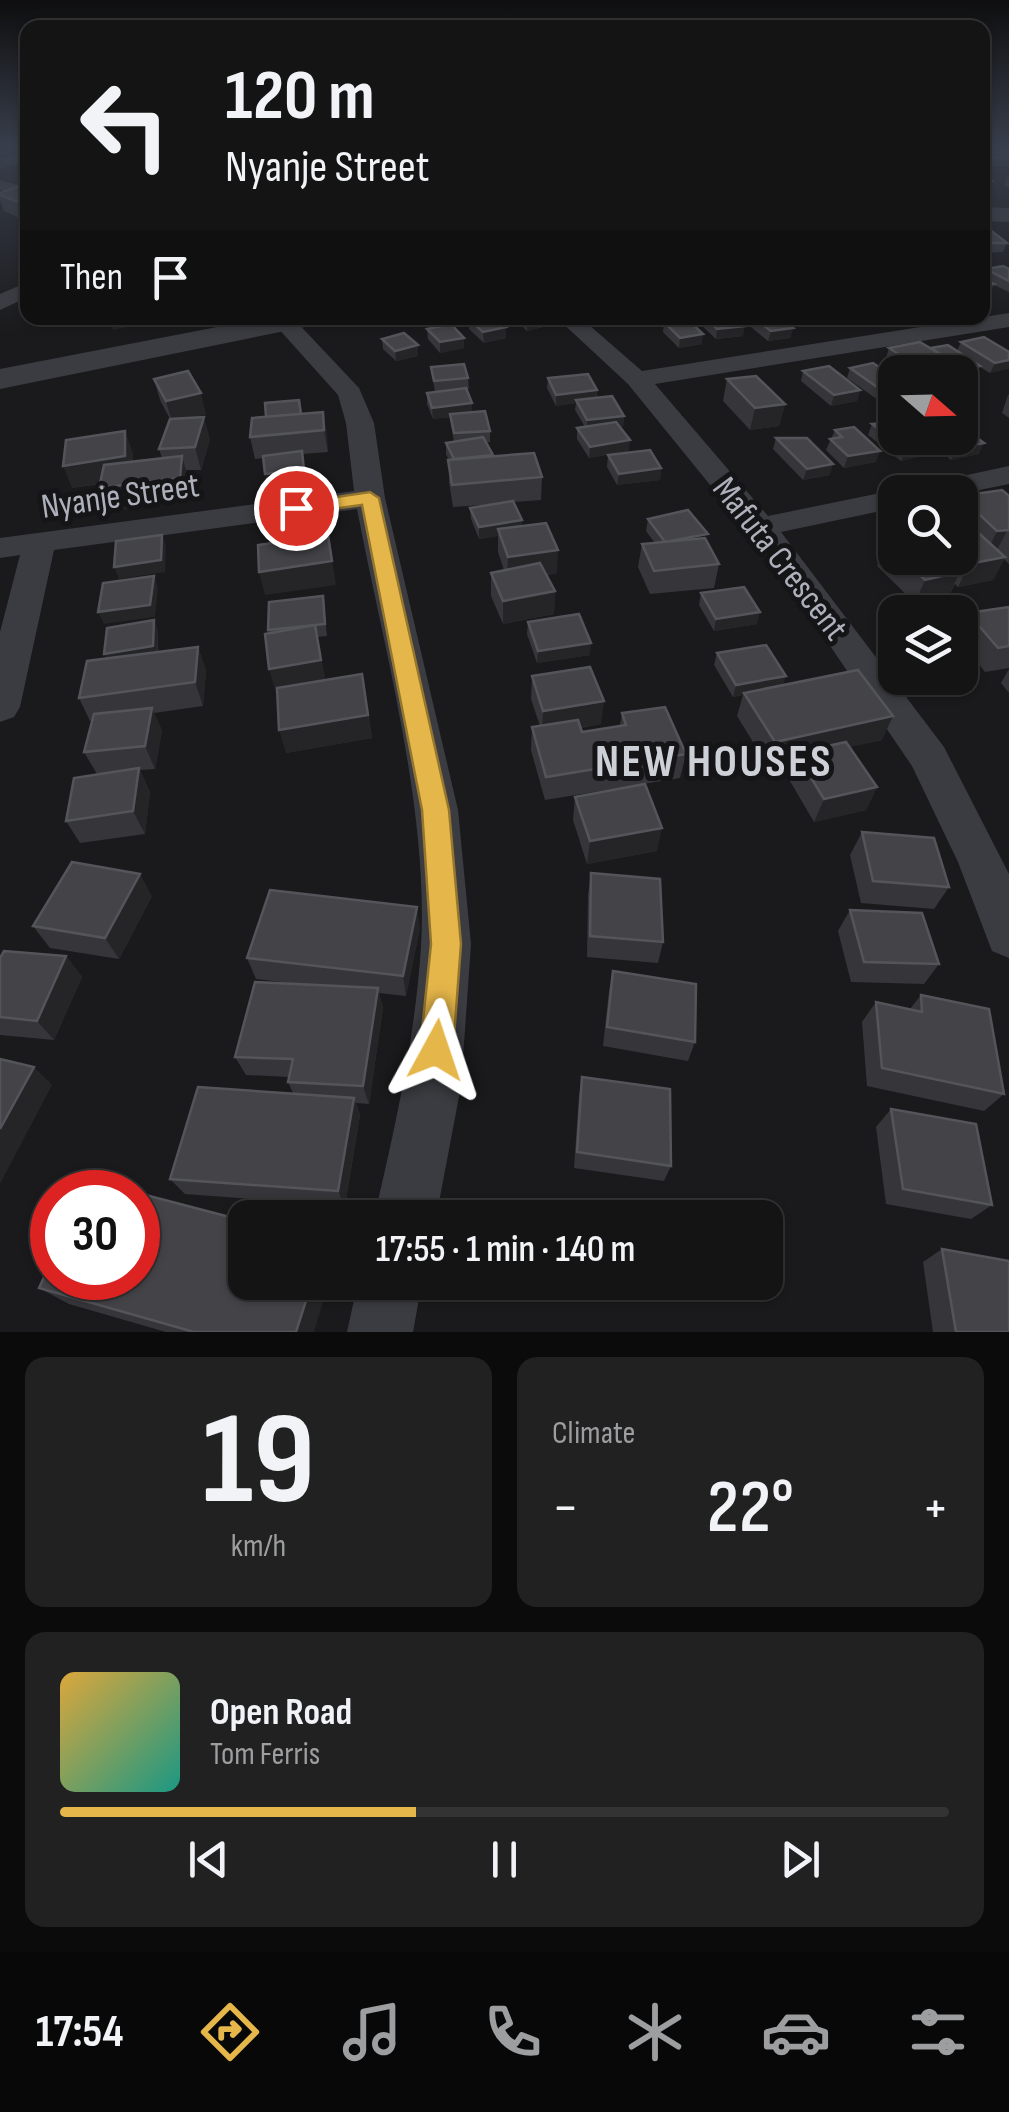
<!DOCTYPE html>
<html lang="en">
<head>
<meta charset="utf-8">
<style>
  body { margin:0; font-family:"Sofia Sans Condensed",sans-serif; background:#212122; color:#f1f3f6; height:100vh; display:flex; flex-direction:column; font-size:38px; white-space:nowrap }
  * { box-sizing:border-box; margin:0 }
  p { font-size:32px; color:#9d9ea0 }
  .icon { flex:none; width:55px; height:55px; fill:none; stroke:currentColor; stroke-width:2; stroke-linecap:round; stroke-linejoin:round }
  .map { position:relative; height:1332px; overflow:hidden }
  .side { display:flex; flex-direction:column; gap:25px; padding:25px; background:#0b0b0c; flex:1 }
  .side>* { flex:none }
  .banner { position:absolute; left:20px; top:20px; width:970px; height:305px; border-radius:20px; box-shadow:0 2px 8px #0004,0 0 0 2px #333334; background:#141415; color:#f1f3f6; overflow:hidden }
  .needle { width:65px; rotate:110deg }
  .tools { position:absolute; left:878px; top:355px; display:grid; gap:20px }
  .tools a { display:grid; place-items:center; width:100px; height:100px; border-radius:20px; background:#141415; box-shadow:0 2px 8px #0004,0 0 0 2px #333334; font-size:50px }
  .speed { position:absolute; left:30px; top:1170px; display:flex; gap:20px; font-size:50px; font-weight:700; text-align:center }
  .speed>* { display:grid; place-content:center; width:130px; height:130px; border-radius:50%; background:#141415; box-shadow:0 2px 8px #0004,0 0 0 2px #333334; line-height:1 }
  .speed .limit { border:15px solid #d22; background:#fff; color:#111 }
  .pin { position:absolute; display:grid; place-items:center; width:85px; height:85px; color:#fff; margin:-42px; border:5px solid #fff; border-radius:50%; box-shadow:0 2px 10px #0007 }
  .me { position:absolute; width:110px; margin:-55px; rotate:5deg; stroke-linejoin:round; filter:drop-shadow(0 0 8px #0008) }
  .turn { display:flex; align-items:center; gap:35px; height:210px; padding:0 40px; font-size:45px }
  .turn .icon { width:130px; height:130px; stroke-width:2.5 }
  .turn b { display:block; font-size:70px; line-height:85px }
  .then { display:flex; align-items:center; height:95px; padding:0 40px; background:#0003; gap:20px; font-size:38px }
  .big { font-size:75px; font-weight:600; line-height:1.1 }
  .side .tile { flex:1; display:flex; flex-direction:column; justify-content:center; gap:15px; min-width:0; padding:0 35px; border-radius:20px; background:#212122 }
  .side .dial { align-items:center; gap:0 }
  .dial b { font-size:130px; line-height:1 }
  .song { display:flex; align-items:center; gap:30px }
  .cover { width:120px; height:120px; border-radius:15px; background:linear-gradient(135deg,hsl(40 70% 55%),hsl(170 70% 35%)) }
  .played { height:10px; border-radius:5px; background:linear-gradient(90deg,#e5b649 40%,#333334 40%) }
  .keys { display:flex; justify-content:space-around; direction:ltr }
  .heat { display:flex; justify-content:space-between; align-items:center; font-size:55px; direction:ltr }
  .side .tiles { flex:1; display:grid; gap:25px; grid-template-columns:1fr 1fr }
  .tile:last-child { grid-column:span 2 }
  .trip { position:absolute; left:228px; top:1200px; width:555px; height:100px; border-radius:20px; background:#141415; box-shadow:0 2px 8px #0004,0 0 0 2px #333334; font-weight:600; line-height:100px; text-align:center }
  .dock { display:flex; height:160px; justify-content:space-around; align-items:center; background:#080808; color:#9d9ea0 }
  .dock .icon { width:70px; height:70px }
  .dock .active { color:#e5b649 }
  .dock b { font-size:45px; color:#f1f3f6 }
  .map>svg:first-child { display:block }
</style>
</head>
<body>
<div class="map">
<svg width="1009" height="1332" viewBox="0 0 1009 1332">
  <rect width="100%" height="100%" fill="#1a1a1c"/>
  <g fill="none" stroke-linecap="round" stroke-linejoin="round">
    <g fill="#3b3c41" fill-rule="evenodd">
      <polygon points="982,147 1009,147 1009,155 982,154"/>
      <polygon points="28,150 28,160 0,169 0,159"/>
      <polygon points="0,180 28,188 28,199 0,190"/>
      <polygon points="28,282 28,297 0,310 0,294"/>
      <polygon points="1009,313 1009,327 655,384 768,516 895,490 905,492 895,492 895,508 781,532 944,747 1009,874 1009,958 992,951 958,862 912,766 822,634 750,534 628,384 557,318 581,318 642,371"/>
      <path d="M277,318H293L359,388L374,423L385,498L458,810L471,944L461,1086L436,1218H374C395,1128 415,1039 421,947C429,809 383,645 357,509L54,550L20,707L14,717L0,722V632L20,555L0,558V538L354,491L346,423L338,395L277,327Z"/>
      <polygon points="1009,466 1009,484 960,494 912,492 916,486"/>
      <polygon points="358,1282 422,1282 413,1332 347,1332"/>
    </g>
    <g fill="#3b3c41" fill-rule="evenodd">
      <polygon points="982,207 1009,208 1009,222 982,221"/>
      <polygon points="264,318 319,318 305,327 0,389 0,369"/>
    </g>
  </g>
  <g fill="#36363a">
    <polygon points="986,150 1009,151 1009,166 990,166 983,158"/>
    <polygon points="982,173 992,181 989,189 982,189"/>
    <polygon points="1007,177 1009,177 1009,189 1004,185"/>
    <polygon points="28,188 24,220 4,211 0,200 0,193"/>
    <polygon points="28,219 28,239 26,239 19,221"/>
    <polygon points="982,229 1007,243 1003,252 982,253"/>
    <polygon points="986,269 1009,269 1009,292 994,285 990,294 982,295 982,277"/>
    <polygon points="513,318 547,318 547,326 527,331"/>
    <polygon points="671,318 702,344 679,348 663,332 664,322 670,321"/>
    <polygon points="699,318 736,318 743,336 716,339 698,322"/>
    <polygon points="740,318 780,318 793,328 790,338 768,341"/>
    <polygon points="786,318 818,318 817,323 799,326"/>
    <polygon points="468,319 506,338 484,343 469,329"/>
    <polygon points="427,329 464,338 464,348 440,353 428,339"/>
    <polygon points="382,339 418,345 418,356 396,361 383,349"/>
    <polygon points="961,342 1009,352 990,373 980,367 976,377 960,380 960,372 895,372 895,377 883,368 889,348 931,348 957,351"/>
    <polygon points="431,367 468,378 469,389 466,389 472,403 472,412 490,431 490,442 486,442 493,455 542,477 541,500 513,502 522,526 557,573 547,575 555,591 554,614 503,624 491,596 491,573 504,570 498,552 498,536 479,539 471,519 470,508 495,504 453,507 449,482 449,459 446,455 446,443 454,442 450,417 433,419 427,404 427,393 435,392"/>
    <polygon points="850,368 895,378 895,400 881,402 847,378"/>
    <polygon points="803,371 860,390 857,401 831,406 801,381"/>
    <polygon points="548,378 597,390 597,397 624,416 623,427 620,427 629,451 589,458 577,439 577,428 585,427 575,410 576,403 556,406 547,388"/>
    <polygon points="154,379 206,414 191,418 210,439 201,470 186,470 188,478 187,501 108,511 99,488 100,484 72,488 133,453 133,462 162,458 159,449 170,419 160,400"/>
    <polygon points="727,379 785,404 779,426 750,430 723,401"/>
    <polygon points="1008,395 1009,395 1009,418 1002,413"/>
    <polygon points="323,412 328,452 302,454 306,481 267,486 264,458 255,459 250,437 302,414"/>
    <polygon points="872,424 931,444 926,455 901,461 868,435"/>
    <polygon points="835,430 876,462 844,468 826,450"/>
    <polygon points="776,438 830,475 803,480 773,449"/>
    <polygon points="925,438 960,438 979,454 951,460"/>
    <polygon points="608,455 661,468 660,480 617,485 607,467"/>
    <polygon points="960,496 1009,496 1009,564 1004,559 993,580 958,587 955,584 949,595 915,603 877,566 886,543 895,541 895,558 960,558"/>
    <polygon points="648,519 719,564 714,588 650,594 638,567 642,544 655,543 646,531"/>
    <polygon points="701,593 757,624 714,631 699,605"/>
    <polygon points="323,596 327,636 317,637 325,680 362,674 372,738 286,753 277,693 276,693 268,630"/>
    <polygon points="1009,607 1009,668 985,672 960,640 960,629 968,613"/>
    <polygon points="154,620 158,632 158,652 198,647 206,671 203,706 154,713 162,731 155,769 140,770 150,792 145,834 80,843 66,821 97,774 84,752 92,721 90,721 79,698 106,659"/>
    <polygon points="528,622 590,655 537,663 527,634"/>
    <polygon points="717,653 783,685 882,740 849,747 877,787 866,810 814,822 787,776 793,759 767,765 737,716 743,695 733,697 714,665"/>
    <polygon points="1009,669 1009,693 1001,683"/>
    <polygon points="532,676 601,724 581,728 582,732 620,726 622,713 686,754 680,778 545,800 531,750 532,727 540,726 531,699"/>
    <polygon points="575,797 657,851 587,864 573,820"/>
    <polygon points="862,832 949,887 934,909 861,903 850,855"/>
    <polygon points="591,873 663,942 658,963 587,957 588,895"/>
    <polygon points="152,896 119,959 50,948 33,926"/>
    <polygon points="850,910 939,964 924,984 851,982 838,931"/>
    <polygon points="420,928 406,996 379,993 383,1008 369,1104 356,1103 360,1115 345,1206 185,1194 170,1179 293,1093 288,1082 289,1077 246,1075 235,1057 307,985 256,979 247,958"/>
    <polygon points="66,956 82,977 54,1040 0,1035 0,958"/>
    <polygon points="613,971 695,1042 688,1061 603,1046 609,991"/>
    <polygon points="921,995 1004,1094 984,1111 867,1086 862,1022 876,1002 910,1009"/>
    <polygon points="582,1077 671,1166 664,1181 574,1168 579,1095"/>
    <polygon points="891,1109 992,1205 971,1219 886,1204 876,1127"/>
    <polygon points="942,1249 1009,1332 933,1332 923,1262"/>
    <polygon points="39,1288 314,1332 166,1332 69,1304"/>
  </g>
  <g fill="#252528">
    <polygon points="6,147 14,147 16,152 0,157 0,148"/>
    <polygon points="28,200 28,219 24,220 18,202"/>
    <polygon points="994,284 990,294 982,295 982,286"/>
    <polygon points="108,318 141,318 143,324 113,330"/>
    <polygon points="540,318 547,318 547,326 527,331 527,320"/>
    <polygon points="801,318 818,318 817,323 799,326"/>
    <polygon points="834,318 855,318 833,321"/>
    <polygon points="745,326 743,336 716,339 717,329"/>
    <polygon points="506,327 506,338 484,343 483,332"/>
    <polygon points="793,328 790,338 768,341 771,331"/>
    <polygon points="703,334 702,344 679,348 680,338"/>
    <polygon points="464,338 464,348 440,353 440,342"/>
    <polygon points="418,345 418,356 396,361 395,351"/>
    <polygon points="1009,360 1009,369 990,373 995,363"/>
    <polygon points="953,362 949,372 920,372 921,369"/>
    <polygon points="980,366 976,377 960,380 960,372 955,372 956,371"/>
    <polygon points="895,389 895,400 881,402 884,392"/>
    <polygon points="597,390 596,401 576,400 576,403 556,406 556,395"/>
    <polygon points="860,390 857,401 831,406 834,395"/>
    <polygon points="201,393 206,414 172,422 166,401"/>
    <polygon points="472,403 472,414 433,419 432,408"/>
    <polygon points="785,404 779,426 750,430 755,408"/>
    <polygon points="323,412 327,433 328,452 324,430"/>
    <polygon points="624,416 623,427 587,431 587,420"/>
    <polygon points="204,417 210,439 201,470 195,447"/>
    <polygon points="125,431 133,453 133,478 72,488 63,466"/>
    <polygon points="630,440 629,451 589,458 590,447"/>
    <polygon points="984,443 979,454 951,460 956,448"/>
    <polygon points="931,444 926,455 901,461 906,450"/>
    <polygon points="302,451 306,481 267,486 265,474"/>
    <polygon points="880,451 876,462 844,468 848,456"/>
    <polygon points="182,456 188,478 187,501 108,511 99,488"/>
    <polygon points="833,464 830,475 803,480 807,469"/>
    <polygon points="661,468 660,480 617,485 619,474"/>
    <polygon points="522,520 522,532 498,529 498,536 479,539 479,527"/>
    <polygon points="1008,529 996,552 986,554 997,531"/>
    <polygon points="162,535 166,546 165,572 119,579 114,567"/>
    <polygon points="328,535 336,585 265,595 259,572"/>
    <polygon points="558,550 557,573 507,580 508,557"/>
    <polygon points="1005,557 993,580 958,587 969,564"/>
    <polygon points="960,572 949,595 915,603 925,580"/>
    <polygon points="154,576 158,588 155,617 104,624 98,612"/>
    <polygon points="555,591 554,614 503,624 503,601"/>
    <polygon points="760,612 757,624 714,631 716,619"/>
    <polygon points="154,620 158,632 157,658 110,666 104,654"/>
    <polygon points="315,625 326,683 276,693 269,669"/>
    <polygon points="591,643 590,655 537,663 538,651"/>
    <polygon points="198,647 206,671 203,706 195,682"/>
    <polygon points="786,676 782,688 744,693 743,695 733,697 736,685"/>
    <polygon points="604,701 601,724 542,734 543,711"/>
    <polygon points="152,708 162,731 155,769 145,746"/>
    <polygon points="368,715 372,738 286,753 279,730"/>
    <polygon points="893,716 882,740 799,758 796,753 793,759 767,765 775,742"/>
    <polygon points="139,768 150,792 145,834 133,811"/>
    <polygon points="877,787 866,810 814,822 824,799"/>
    <polygon points="662,828 657,851 587,864 590,841"/>
    <polygon points="140,874 152,896 119,959 105,938"/>
    <polygon points="417,907 420,928 406,996 403,976"/>
    <polygon points="66,956 82,977 54,1040 37,1021"/>
    <polygon points="378,988 383,1008 369,1104 363,1086"/>
    <polygon points="34,1067 52,1085 0,1184 0,1129"/>
    <polygon points="354,1098 360,1115 345,1206 338,1191"/>
    <polygon points="312,1282 329,1282 314,1332 296,1332"/>
  </g>
  <g fill="#434348" stroke="#54555a" stroke-width="2.5">
    <polygon points="986,150 1009,151 1009,158 993,158"/>
    <polygon points="982,173 983,173 992,181 982,181"/>
    <polygon points="22,185 28,188 28,190 26,191 28,192 28,200 18,202 0,195 0,193"/>
    <polygon points="982,229 989,229 1007,243 986,243 982,241"/>
    <polygon points="1003,266 1009,269 1009,281 986,269"/>
    <polygon points="982,278 994,284 982,286"/>
    <polygon points="476,318 494,318 506,327 483,332 468,319"/>
    <polygon points="671,318 686,318 703,334 680,338 664,322 674,320"/>
    <polygon points="706,318 736,318 745,326 717,329"/>
    <polygon points="754,318 780,318 793,328 771,331"/>
    <polygon points="451,324 464,338 440,342 427,329"/>
    <polygon points="404,333 418,345 395,351 382,339"/>
    <polygon points="984,337 1009,352 1009,360 995,363 961,342"/>
    <polygon points="920,342 953,362 921,369 889,348"/>
    <polygon points="948,345 980,366 956,371 951,367 953,362 931,348"/>
    <polygon points="873,363 895,378 895,389 884,392 850,368"/>
    <polygon points="464,364 468,378 434,381 431,367"/>
    <polygon points="829,366 860,390 834,395 803,371"/>
    <polygon points="188,371 201,393 166,401 154,379"/>
    <polygon points="588,374 597,390 556,395 548,378"/>
    <polygon points="756,376 785,404 755,408 727,379"/>
    <polygon points="466,388 472,403 432,408 427,393"/>
    <polygon points="612,396 624,416 587,420 576,400"/>
    <polygon points="299,400 301,414 266,417 265,403"/>
    <polygon points="485,411 490,431 454,433 450,414"/>
    <polygon points="323,412 324,430 250,437 252,418"/>
    <polygon points="204,417 195,447 159,449 170,419"/>
    <polygon points="616,422 630,440 590,447 577,428"/>
    <polygon points="895,422 895,438 922,438 931,444 906,450 872,424"/>
    <polygon points="960,425 984,443 956,448 943,438 960,438"/>
    <polygon points="854,427 880,451 848,456 830,439 842,437 835,430"/>
    <polygon points="125,431 125,456 63,466 66,440"/>
    <polygon points="483,437 493,455 454,459 446,443"/>
    <polygon points="776,438 807,438 833,464 807,469"/>
    <polygon points="650,450 661,468 619,474 608,455"/>
    <polygon points="302,451 304,470 265,474 263,456"/>
    <polygon points="534,453 542,477 452,485 448,460"/>
    <polygon points="182,456 180,478 99,488 104,465"/>
    <polygon points="1002,490 1009,496 1009,530 997,531 960,496"/>
    <polygon points="513,501 522,520 479,527 470,508"/>
    <polygon points="688,510 708,534 665,542 648,519"/>
    <polygon points="308,516 314,537 271,543 267,524"/>
    <polygon points="960,517 961,517 1005,557 969,564 960,555"/>
    <polygon points="546,523 558,550 508,557 498,529"/>
    <polygon points="162,535 161,560 114,567 116,541"/>
    <polygon points="328,535 332,561 259,572 258,545"/>
    <polygon points="705,538 719,564 654,571 642,544"/>
    <polygon points="895,541 895,552 886,543"/>
    <polygon points="901,558 944,558 960,572 925,580"/>
    <polygon points="540,563 555,591 503,601 491,573"/>
    <polygon points="154,576 150,605 98,612 103,583"/>
    <polygon points="744,587 760,612 716,619 701,593"/>
    <polygon points="323,596 325,624 268,630 269,602"/>
    <polygon points="1009,607 1009,646 998,648 968,613"/>
    <polygon points="579,614 591,643 538,651 528,622"/>
    <polygon points="154,620 153,646 104,654 107,628"/>
    <polygon points="315,625 321,660 269,669 265,634"/>
    <polygon points="766,645 786,676 736,685 717,653"/>
    <polygon points="198,647 195,682 79,698 87,661"/>
    <polygon points="590,667 604,701 543,711 532,676"/>
    <polygon points="858,670 893,716 775,742 744,693"/>
    <polygon points="362,674 368,715 279,730 277,688"/>
    <polygon points="665,707 686,754 546,777 532,727 578,720 582,732 626,725 622,713"/>
    <polygon points="152,708 145,746 84,752 94,714"/>
    <polygon points="846,742 877,787 824,799 796,753"/>
    <polygon points="139,768 133,811 66,821 74,778"/>
    <polygon points="645,784 662,828 590,841 575,797"/>
    <polygon points="862,832 934,838 949,887 873,881"/>
    <polygon points="72,862 140,874 105,938 33,926"/>
    <polygon points="591,873 660,879 663,942 590,936"/>
    <polygon points="270,890 417,907 403,976 247,958"/>
    <polygon points="850,910 922,913 939,964 864,962"/>
    <polygon points="4,951 66,956 37,1021 0,1017 0,958"/>
    <polygon points="613,971 696,984 695,1042 607,1027"/>
    <polygon points="255,982 378,988 363,1086 288,1082 293,1059 235,1057"/>
    <polygon points="921,995 989,1009 1004,1094 882,1068 876,1002 922,1012"/>
    <polygon points="0,1059 34,1067 0,1129"/>
    <polygon points="582,1077 670,1089 671,1166 577,1152"/>
    <polygon points="198,1087 354,1098 338,1191 170,1179"/>
    <polygon points="891,1109 976,1124 992,1205 903,1189"/>
    <polygon points="91,1181 135,1192 86,1192"/>
    <polygon points="138,1193 245,1221 245,1282 312,1282 296,1332 194,1332 39,1288 52,1260 52,1278 138,1278"/>
    <polygon points="942,1249 1009,1261 1009,1332 956,1332"/>
  </g>
  <linearGradient id="sky" x2="0" y2="1"><stop stop-color="#0e0e0f"/><stop offset="0.44" stop-color="#383e4b"/><stop offset="1" stop-color="#383e4b" stop-opacity="0"/></linearGradient>
  <rect width="1009" height="333" fill="url(#sky)"/>
  <polygon fill="#e5b649" stroke="#95762f" stroke-width="2.5" points="370,492 379,498 449,810 461,944 453,1050 448,1062 436,1066 425,1062 420,1050 431,944 422,810 362,505 296,514 287,508 296,503"/>
  <g text-anchor="middle" stroke-width="10" stroke-linejoin="round" paint-order="stroke">
    <g font-size="35" fill="#aeb1bb" stroke="#151517">
      <text transform="translate(120 495) rotate(-8)" y="12">Nyanje Street</text>
      <text transform="translate(781 558) rotate(52)" y="12">Mafuta Crescent</text>
    </g>
    <g font-size="45" font-weight="bold" letter-spacing="2.5" fill="#ced0d7" stroke="#151517">
      <text x="714" y="776">NEW HOUSES</text>
    </g>
  </g>
</svg>
<div class="tools">
<a><svg class="needle" viewBox="-14 -14 28 28"><path d="M0-13l5 13h-10z" fill="#e53935"/><path d="M0 13l5-13h-10z" fill="#9d9ea0"/></svg></a>
<a><svg class="icon" aria-label="search" viewBox="0 0 24 24"><circle cx="10" cy="10" r="6"/><path d="M15 15l6 6"/></svg></a>
<a><svg class="icon" aria-label="layers" viewBox="0 0 24 24"><path d="M12 4l9 5-9 5-9-5zM3 14l9 5 9-5"/></svg></a>
</div>
<div class="speed"><div class="limit">30</div></div>
<div class="pin" style="left:296px;top:508px;background:#d93025"><svg class="icon" aria-label="arrive" viewBox="0 0 24 24"><path d="M6 21V4h12l-3 4 3 4H6"/></svg></div>
<svg class="me" style="left:436px;top:1050px" viewBox="-20 -20 40 40"><path d="M0-17L14 15 0 8-14 15z" fill="#e5b649" stroke="#fff" stroke-width="4"/></svg>
<div class="trip">17:55 · 1 min · 140 m</div>
<div class="banner">
<div class="turn"><svg class="icon" aria-label="left" viewBox="0 0 24 24"><path d="M17 20v-9H6M10 6l-5 5 5 5"/></svg><div><b>120 m</b>Nyanje Street</div></div>
<div class="then">Then<svg class="icon" aria-label="arrive" viewBox="0 0 24 24"><path d="M6 21V4h12l-3 4 3 4H6"/></svg></div>
</div>
</div>
<section class="side">
<div class="tiles">
<div class="tile dial"><b>19</b><p>km/h</p></div>
<div class="tile"><p>Climate</p>
<div class="heat"><a>−</a><b class="big">22°</b><a>+</a></div>
</div>
<div class="tile">
<div class="song"><i class="cover"></i><div><b>Open Road</b><p>Tom Ferris</p></div></div>
<div class="played"></div>
<div class="keys"><svg class="icon" aria-label="previous" viewBox="0 0 24 24"><path d="M18 5L8 12l10 7zM5 5v14"/></svg><svg class="icon" aria-label="pause" viewBox="0 0 24 24"><path d="M8 5v14M16 5v14"/></svg><svg class="icon" aria-label="next" viewBox="0 0 24 24"><path d="M6 5l10 7-10 7zM19 5v14"/></svg></div>
</div>
</div>
</section>
<nav class="dock">
<b>17:54</b>
<svg class="icon active" aria-label="directions" viewBox="0 0 24 24"><path d="M12 3l9 9-9 9-9-9zM9 14v-3h6M13 9l2 2-2 2"/></svg>
<svg class="icon" aria-label="music" viewBox="0 0 24 24"><path d="M9 18V5l10-2v13"/><circle cx="6" cy="18" r="3"/><circle cx="16" cy="16" r="3"/></svg>
<svg class="icon" aria-label="phone" viewBox="0 0 24 24"><path d="M5 4h4l2 5-3 2q2 4 5 5l2-3 5 2v4C11 20 4 13 5 4z"/></svg>
<svg class="icon" aria-label="climate" viewBox="0 0 24 24"><path d="M12 3v18M4 7l16 10M4 17L20 7"/></svg>
<svg class="icon" aria-label="car" viewBox="0 0 24 24"><path d="M5 17H2v-5l4-1 3-4h7l3 4 3 1v5h-3M9 17h6M6 11h13"/><circle cx="7" cy="17" r="2"/><circle cx="17" cy="17" r="2"/></svg>
<svg class="icon" aria-label="filters" viewBox="0 0 24 24"><path d="M4 7h16M4 17h16"/><circle cx="9" cy="7" r="2"/><circle cx="15" cy="17" r="2"/></svg>
</nav>
</body>
</html>
